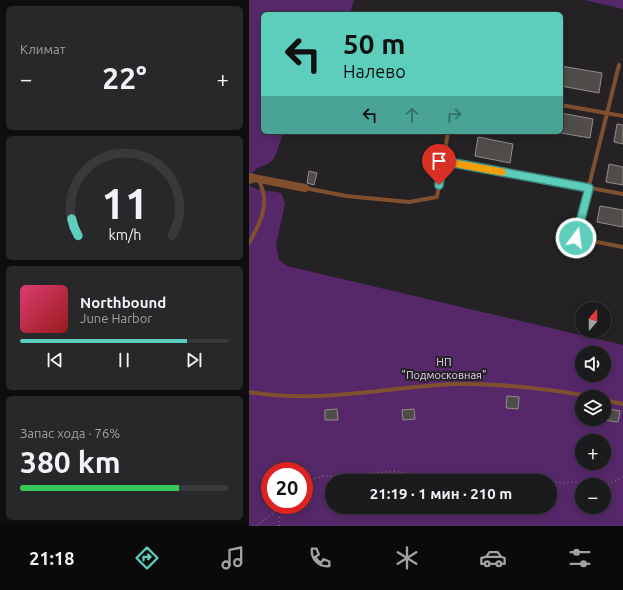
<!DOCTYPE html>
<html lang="ru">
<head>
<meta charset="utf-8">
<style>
  body { margin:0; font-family:Ubuntu,sans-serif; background:#282729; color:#f1f3f6; height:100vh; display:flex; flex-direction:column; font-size:15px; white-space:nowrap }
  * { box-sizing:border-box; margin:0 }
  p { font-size:13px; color:#a0a1a3 }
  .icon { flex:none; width:22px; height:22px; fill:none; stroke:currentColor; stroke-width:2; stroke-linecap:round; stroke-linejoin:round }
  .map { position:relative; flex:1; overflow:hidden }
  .details { display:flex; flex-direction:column; gap:6px; padding:6px; background:#0f0e0f; width:249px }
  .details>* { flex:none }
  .banner { position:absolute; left:12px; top:12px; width:302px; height:122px; border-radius:6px; box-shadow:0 2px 10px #0003,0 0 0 1px #39383b; background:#5ccebb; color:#111; overflow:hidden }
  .needle { width:26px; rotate:20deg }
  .tools { position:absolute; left:326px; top:302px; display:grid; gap:8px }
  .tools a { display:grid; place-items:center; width:36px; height:36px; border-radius:50%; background:#1b1a1c; box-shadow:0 2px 10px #0003,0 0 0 1px #39383b; font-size:20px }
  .speed { position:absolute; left:12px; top:462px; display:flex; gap:8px; font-size:20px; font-weight:700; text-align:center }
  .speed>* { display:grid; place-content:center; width:52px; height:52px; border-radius:50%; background:#1b1a1c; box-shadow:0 2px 10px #0003,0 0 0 1px #39383b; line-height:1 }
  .speed .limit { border:6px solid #d22; background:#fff; color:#111 }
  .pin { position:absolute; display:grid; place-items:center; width:34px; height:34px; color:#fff; margin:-41px -17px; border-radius:50% 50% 50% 0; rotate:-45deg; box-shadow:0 0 4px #0007 }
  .pin .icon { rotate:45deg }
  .me { position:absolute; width:44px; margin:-22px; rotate:15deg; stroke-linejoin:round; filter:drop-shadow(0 0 3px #0008) }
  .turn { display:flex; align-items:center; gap:14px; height:84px; padding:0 16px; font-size:18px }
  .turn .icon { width:52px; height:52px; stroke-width:2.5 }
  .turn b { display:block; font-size:28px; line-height:34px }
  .lanes { display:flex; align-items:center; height:38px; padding:0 16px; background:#0003; justify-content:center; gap:20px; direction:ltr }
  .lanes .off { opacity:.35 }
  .big { font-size:30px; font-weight:700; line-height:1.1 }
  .details .tile { flex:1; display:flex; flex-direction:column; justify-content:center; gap:6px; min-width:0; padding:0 14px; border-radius:6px; background:#282729 }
  .details .dial { align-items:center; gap:0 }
  .dial svg { height:104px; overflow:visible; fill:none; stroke:#39383b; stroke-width:7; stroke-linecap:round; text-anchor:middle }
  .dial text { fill:#f1f3f6; stroke:none }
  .song { display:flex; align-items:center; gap:12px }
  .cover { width:48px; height:48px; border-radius:6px; background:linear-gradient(135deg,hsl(340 70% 55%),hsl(0 70% 35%)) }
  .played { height:4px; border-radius:2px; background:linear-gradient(90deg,#5ccebb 80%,#39383b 80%) }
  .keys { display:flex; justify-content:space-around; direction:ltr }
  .heat { display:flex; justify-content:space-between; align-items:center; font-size:22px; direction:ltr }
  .charge { height:6px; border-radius:3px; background:linear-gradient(90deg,#34c759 76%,#39383b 0) }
  .trip { position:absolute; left:76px; top:474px; width:232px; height:40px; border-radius:20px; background:#1b1a1c; box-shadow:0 2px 10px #0003,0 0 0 1px #39383b; font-weight:700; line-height:40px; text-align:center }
  .dock { display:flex; height:64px; justify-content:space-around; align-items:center; background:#0b0a0b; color:#a0a1a3 }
  .dock .icon { width:28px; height:28px }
  .dock .active { color:#5ccebb }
  .dock b { font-size:18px; color:#f1f3f6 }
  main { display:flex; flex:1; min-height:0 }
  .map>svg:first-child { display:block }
</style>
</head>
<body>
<main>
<section class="details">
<div class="tile"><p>Климат</p>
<div class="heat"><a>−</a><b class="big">22°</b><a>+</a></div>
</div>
<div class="tile dial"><svg viewBox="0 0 100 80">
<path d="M14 69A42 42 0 1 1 86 69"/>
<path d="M14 69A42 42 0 0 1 9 56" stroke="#5ccebb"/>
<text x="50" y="56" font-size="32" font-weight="700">11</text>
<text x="50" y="72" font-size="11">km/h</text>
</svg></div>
<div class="tile">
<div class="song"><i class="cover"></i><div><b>Northbound</b><p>June Harbor</p></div></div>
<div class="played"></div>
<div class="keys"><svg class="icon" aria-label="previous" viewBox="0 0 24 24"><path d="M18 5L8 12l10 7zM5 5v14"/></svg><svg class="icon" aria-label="pause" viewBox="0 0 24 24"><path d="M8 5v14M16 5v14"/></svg><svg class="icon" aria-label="next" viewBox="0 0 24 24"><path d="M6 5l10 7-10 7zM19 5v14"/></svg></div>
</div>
<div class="tile"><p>Запас хода · 76%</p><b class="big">380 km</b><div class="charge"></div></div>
</section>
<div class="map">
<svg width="374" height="526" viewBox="0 0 374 526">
  <rect width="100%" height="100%" fill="#242225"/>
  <g fill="#56286a" fill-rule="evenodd">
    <path d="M0,0H105L101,14H14V132H35C31,139 30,148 26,156C18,172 1,160 1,186C11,192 21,190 32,193L36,203L27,245L30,260L38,266L374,345V526H0ZM333,353H355V375H333ZM333,397H355V419H333ZM333,441H355V463H333ZM21,471H55V505H21ZM83,481H301V507H83ZM333,485H355V507H333Z"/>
    <polygon points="336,0 374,0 374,9"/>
  </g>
  <g fill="#504c49" stroke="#918d89">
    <polygon points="312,66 353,73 350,93 312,86"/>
    <polygon points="312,113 344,119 341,138 312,133"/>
    <polygon points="368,124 374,125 374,144 365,142"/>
    <polygon points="229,137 264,144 261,163 226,156"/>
    <polygon points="360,164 374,167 374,185 357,182"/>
    <polygon points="60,171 68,173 65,185 58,183"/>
    <polygon points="351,206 374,210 374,227 348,222"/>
    <polygon points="258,396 270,397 269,409 257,408"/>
    <polygon points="356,408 371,411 369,422 355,420"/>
    <polygon points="88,409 89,420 76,420 76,410"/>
    <polygon points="165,409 166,419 154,420 153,410"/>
  </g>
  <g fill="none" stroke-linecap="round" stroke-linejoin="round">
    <g stroke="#757376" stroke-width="1.5" stroke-dasharray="1 3" stroke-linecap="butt">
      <polyline points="251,481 274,478 295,479 314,483 328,482 335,485"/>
      <polyline points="55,484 61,480 74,476 100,476 146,471 166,476 179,475 199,478 204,481"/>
      <polyline points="355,486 374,477"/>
      <polyline points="7,526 35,505"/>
      <polyline points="30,526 31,510"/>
    </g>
    <g stroke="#80502e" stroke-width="4">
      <polyline points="370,65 327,238 374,247"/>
      <polyline points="312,105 374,116"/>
      <polyline points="194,161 374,194"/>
      <path d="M0,182L9,179C22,202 12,222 0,243"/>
      <polyline points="56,188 97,196 160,202 188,197 199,132"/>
      <path d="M0,392C69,404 137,387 206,384C247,383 303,389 343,397"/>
      <polyline points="355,400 374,404"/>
    </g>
    <polyline stroke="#80502e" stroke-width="8" points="0,177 56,188"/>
  </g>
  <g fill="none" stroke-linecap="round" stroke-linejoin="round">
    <g stroke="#3c867a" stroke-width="10">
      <polyline id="route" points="190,185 194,161 340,188 327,238"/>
    </g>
    <use href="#route" stroke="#5ccebb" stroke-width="7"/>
    <polyline stroke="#f59e0b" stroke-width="7" points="209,164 253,172"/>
  </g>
  <g text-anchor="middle" stroke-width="4" stroke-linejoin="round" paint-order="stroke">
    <g font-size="11" fill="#e7cdf4" stroke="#242225">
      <text x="195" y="366">НП<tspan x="195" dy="13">"Подмосковная"</tspan></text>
    </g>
  </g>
</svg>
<div class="tools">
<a><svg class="needle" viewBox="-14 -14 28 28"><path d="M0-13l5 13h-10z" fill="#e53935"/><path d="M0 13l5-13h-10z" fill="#a0a1a3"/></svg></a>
<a><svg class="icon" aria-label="sound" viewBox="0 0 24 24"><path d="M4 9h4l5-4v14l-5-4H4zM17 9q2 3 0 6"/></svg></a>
<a><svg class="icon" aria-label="layers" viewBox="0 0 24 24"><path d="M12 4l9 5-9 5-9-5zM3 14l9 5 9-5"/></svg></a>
<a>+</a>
<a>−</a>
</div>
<div class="speed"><div class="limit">20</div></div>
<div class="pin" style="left:190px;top:185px;background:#d93025"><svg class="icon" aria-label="arrive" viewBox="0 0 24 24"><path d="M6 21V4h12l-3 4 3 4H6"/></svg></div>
<svg class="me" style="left:327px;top:238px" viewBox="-20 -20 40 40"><circle r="17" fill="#5ccebb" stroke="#fff" stroke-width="3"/><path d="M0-11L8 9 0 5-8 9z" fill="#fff"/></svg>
<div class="trip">21:19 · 1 мин · 210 m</div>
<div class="banner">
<div class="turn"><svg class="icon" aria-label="left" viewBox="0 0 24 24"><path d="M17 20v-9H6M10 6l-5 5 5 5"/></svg><div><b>50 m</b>Налево</div></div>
<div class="lanes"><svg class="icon" aria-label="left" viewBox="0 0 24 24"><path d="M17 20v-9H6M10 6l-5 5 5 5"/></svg><svg class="icon off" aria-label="ahead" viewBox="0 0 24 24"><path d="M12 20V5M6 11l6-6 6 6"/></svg><svg class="icon off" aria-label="right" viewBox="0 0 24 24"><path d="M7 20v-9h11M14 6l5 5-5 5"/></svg></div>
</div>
</div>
</main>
<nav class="dock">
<b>21:18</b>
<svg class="icon active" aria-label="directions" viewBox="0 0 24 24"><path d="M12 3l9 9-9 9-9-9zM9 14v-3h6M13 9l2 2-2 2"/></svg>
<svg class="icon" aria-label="music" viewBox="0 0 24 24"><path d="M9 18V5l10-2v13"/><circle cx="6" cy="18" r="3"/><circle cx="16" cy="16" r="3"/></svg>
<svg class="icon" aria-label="phone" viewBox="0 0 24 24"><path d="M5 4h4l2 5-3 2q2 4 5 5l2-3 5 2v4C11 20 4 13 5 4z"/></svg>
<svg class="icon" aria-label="climate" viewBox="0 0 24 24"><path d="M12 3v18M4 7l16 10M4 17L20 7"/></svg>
<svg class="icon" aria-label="car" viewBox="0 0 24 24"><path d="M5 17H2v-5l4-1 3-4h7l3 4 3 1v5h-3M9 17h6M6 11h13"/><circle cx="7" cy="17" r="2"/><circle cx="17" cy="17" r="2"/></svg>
<svg class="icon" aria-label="filters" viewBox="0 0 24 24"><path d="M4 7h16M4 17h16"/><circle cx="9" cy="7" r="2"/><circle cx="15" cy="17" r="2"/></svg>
</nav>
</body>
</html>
